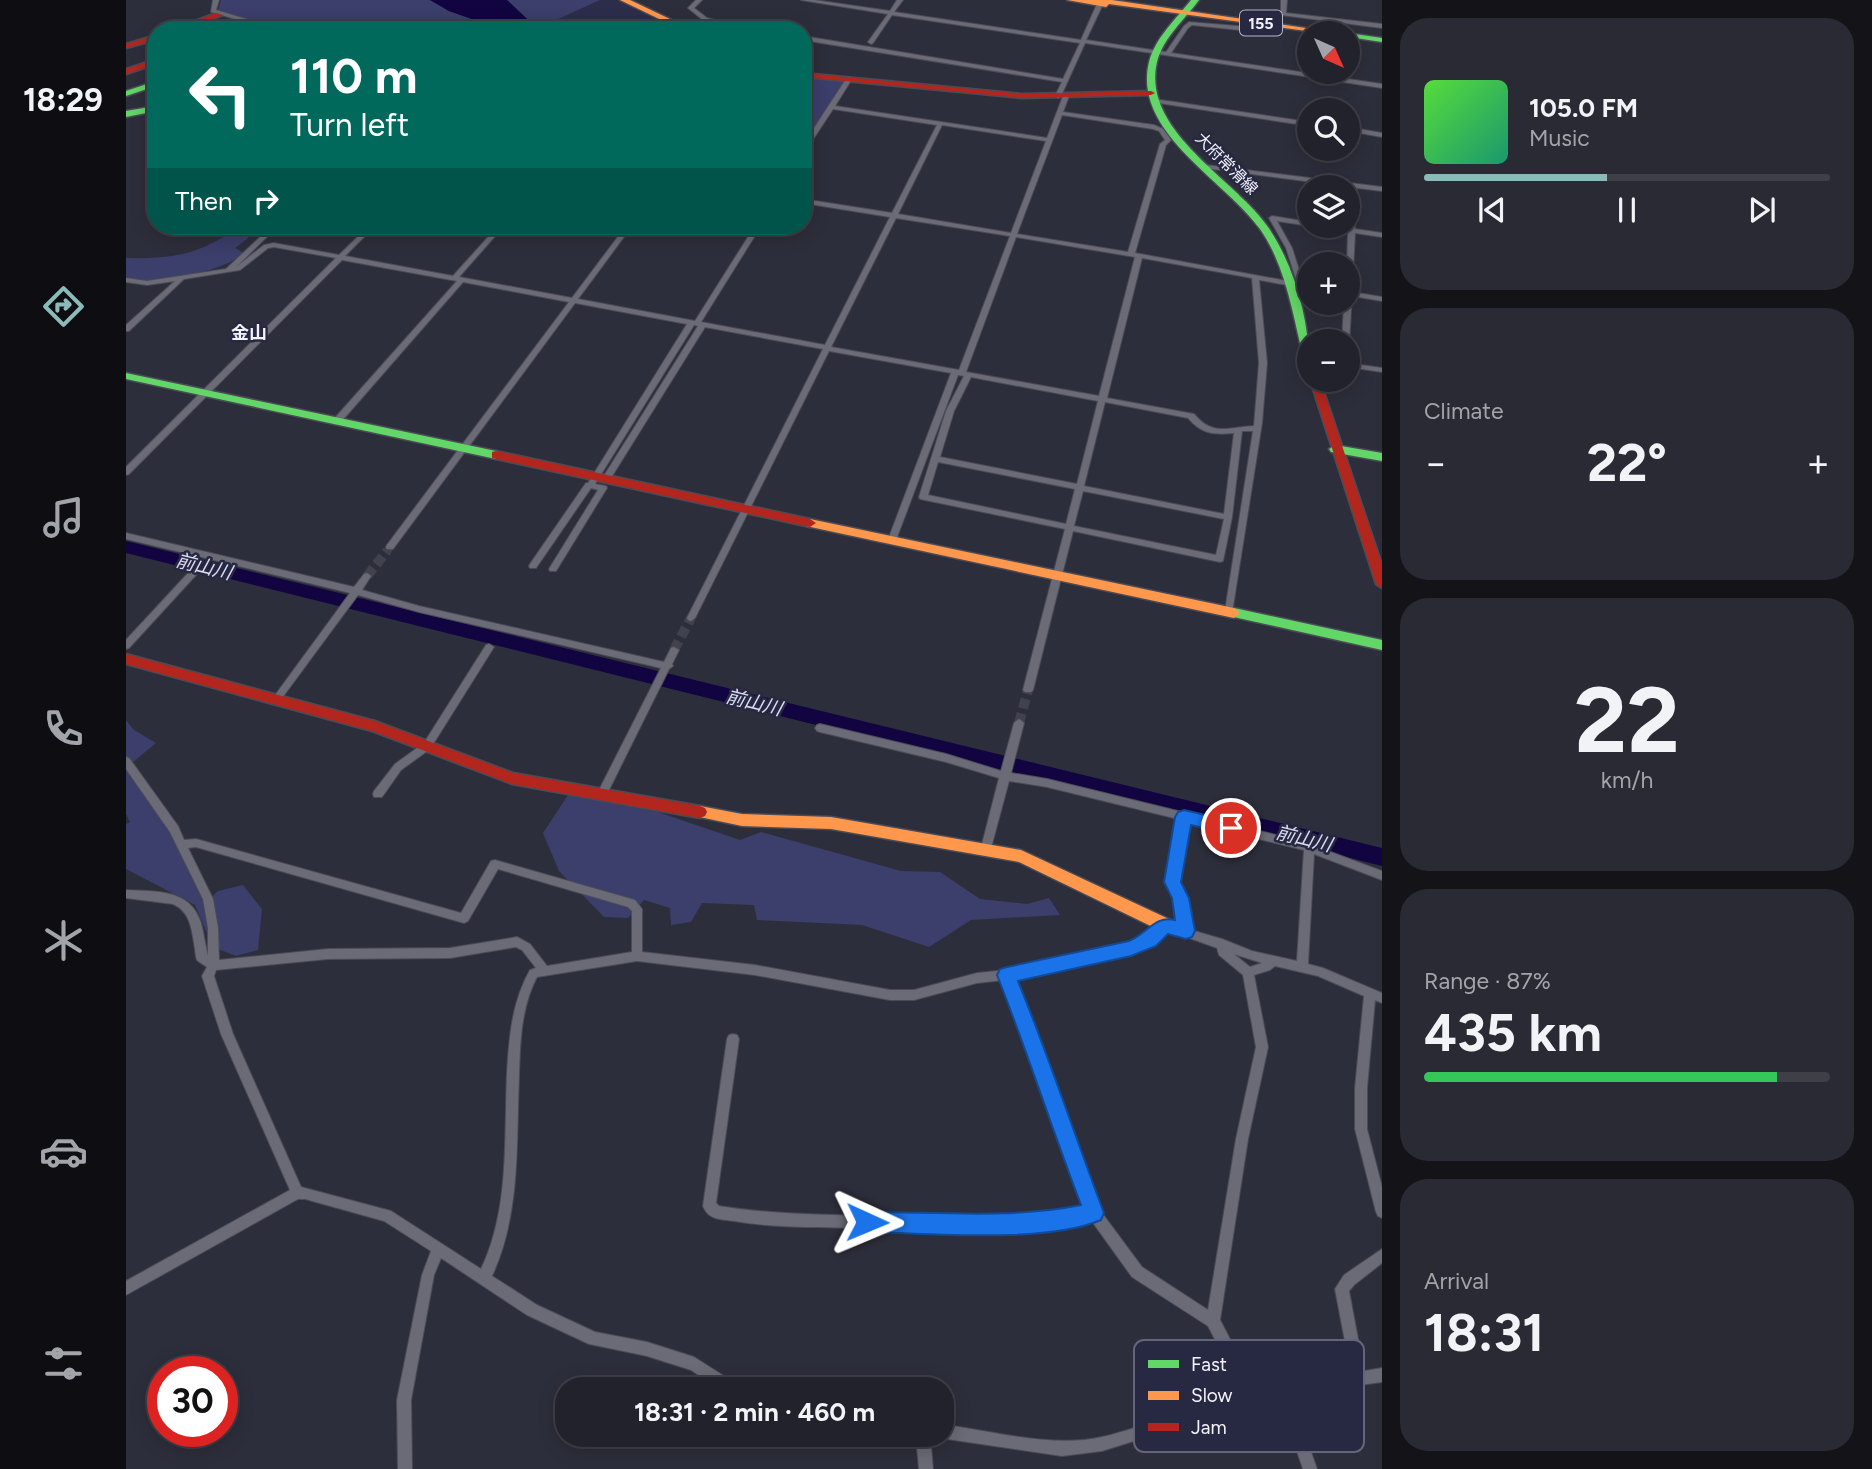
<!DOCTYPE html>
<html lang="en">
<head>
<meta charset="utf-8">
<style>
  body { margin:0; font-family:Figtree,"Noto Sans JP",sans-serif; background:#2a2a34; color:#f1f3f6; height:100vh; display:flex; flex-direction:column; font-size:26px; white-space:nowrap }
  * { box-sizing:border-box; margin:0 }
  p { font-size:23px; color:#a2a4a9 }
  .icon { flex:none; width:38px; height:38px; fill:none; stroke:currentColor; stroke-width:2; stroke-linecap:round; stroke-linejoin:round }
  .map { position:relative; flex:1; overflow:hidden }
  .details { display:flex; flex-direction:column; gap:18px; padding:18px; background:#131318; width:490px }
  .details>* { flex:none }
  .banner { position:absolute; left:21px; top:21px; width:665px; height:214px; border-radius:28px; box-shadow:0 4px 18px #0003,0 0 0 2px #3f3f48; background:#00695c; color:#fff; overflow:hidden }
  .needle { width:46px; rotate:135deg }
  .fabs { position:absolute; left:1171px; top:21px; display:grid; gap:14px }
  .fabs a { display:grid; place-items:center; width:63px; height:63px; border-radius:50%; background:#22222c; box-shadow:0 4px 18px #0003,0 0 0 2px #3f3f48; font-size:35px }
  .speed { position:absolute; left:21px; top:1356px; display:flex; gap:14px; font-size:35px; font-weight:700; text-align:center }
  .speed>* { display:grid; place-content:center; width:91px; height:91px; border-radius:50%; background:#22222c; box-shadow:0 4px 18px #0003,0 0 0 2px #3f3f48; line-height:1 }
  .speed .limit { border:10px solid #d22; background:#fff; color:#111 }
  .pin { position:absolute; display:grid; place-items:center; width:60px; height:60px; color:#fff; margin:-30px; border:4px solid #fff; border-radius:50%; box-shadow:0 2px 7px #0007 }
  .me { position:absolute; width:77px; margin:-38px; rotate:91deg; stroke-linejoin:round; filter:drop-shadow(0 0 5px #0008) }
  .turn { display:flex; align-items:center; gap:24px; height:147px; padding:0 28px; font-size:32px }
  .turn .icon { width:91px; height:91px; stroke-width:2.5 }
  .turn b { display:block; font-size:49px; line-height:60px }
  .then { display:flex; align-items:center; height:66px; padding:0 28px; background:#0003; gap:14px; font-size:26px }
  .big { font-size:52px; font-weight:700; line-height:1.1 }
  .details .widget { flex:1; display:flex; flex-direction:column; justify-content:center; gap:10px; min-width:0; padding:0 24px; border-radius:28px; background:#2a2a34 }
  .details .dial { align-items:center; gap:0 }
  .dial b { font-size:91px; line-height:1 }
  .song { display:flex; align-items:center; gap:21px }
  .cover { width:84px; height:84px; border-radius:10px; background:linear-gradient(135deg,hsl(110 70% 55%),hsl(160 70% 35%)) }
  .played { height:7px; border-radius:4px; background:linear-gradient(90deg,#8bbbb9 45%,#3f3f48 45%) }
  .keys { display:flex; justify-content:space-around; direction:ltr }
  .heat { display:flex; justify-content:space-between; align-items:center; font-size:38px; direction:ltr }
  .charge { height:10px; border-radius:5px; background:linear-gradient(90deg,#34c759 87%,#3f3f48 0) }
  .trip { position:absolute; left:429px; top:1377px; width:399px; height:70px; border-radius:28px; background:#22222c; box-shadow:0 4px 18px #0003,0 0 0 2px #3f3f48; font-weight:700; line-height:70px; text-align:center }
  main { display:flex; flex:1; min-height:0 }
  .tab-bar { display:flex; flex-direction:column; width:126px; justify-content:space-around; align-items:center; background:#0e0e12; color:#a2a4a9 }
  .tab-bar .icon { width:49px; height:49px }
  .tab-bar .current { color:#8bbbb9 }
  .tab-bar b { font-size:32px; color:#f1f3f6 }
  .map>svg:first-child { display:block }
</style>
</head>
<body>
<main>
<nav class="tab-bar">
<b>18:29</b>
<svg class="icon current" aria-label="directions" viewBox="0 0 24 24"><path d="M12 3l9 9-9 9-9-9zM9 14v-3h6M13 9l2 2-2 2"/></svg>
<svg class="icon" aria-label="music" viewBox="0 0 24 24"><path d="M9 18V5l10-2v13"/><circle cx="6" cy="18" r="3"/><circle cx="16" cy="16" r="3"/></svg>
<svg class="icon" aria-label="phone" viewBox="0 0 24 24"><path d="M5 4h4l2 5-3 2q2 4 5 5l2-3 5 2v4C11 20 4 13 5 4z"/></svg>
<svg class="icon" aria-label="climate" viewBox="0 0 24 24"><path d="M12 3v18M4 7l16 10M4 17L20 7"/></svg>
<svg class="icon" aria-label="car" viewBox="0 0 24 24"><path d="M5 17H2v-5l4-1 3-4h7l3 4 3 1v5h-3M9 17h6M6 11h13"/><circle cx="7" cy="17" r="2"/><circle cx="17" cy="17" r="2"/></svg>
<svg class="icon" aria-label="filters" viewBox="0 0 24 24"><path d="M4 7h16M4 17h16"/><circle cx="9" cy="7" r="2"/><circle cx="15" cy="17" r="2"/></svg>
</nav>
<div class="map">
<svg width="1256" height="1469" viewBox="0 0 1256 1469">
  <rect width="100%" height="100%" fill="#2d2e3b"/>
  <polygon fill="#2c2d4b" points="474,0 489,0 530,16 555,30 408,30"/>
  <g fill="#3c3e6b">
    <polygon points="95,0 304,0 323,11 374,29 402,19 381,0 474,0 417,26 400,26 391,30 143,30 153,26 141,21 129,25 121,19 92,10"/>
    <polygon points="677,78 719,82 677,148"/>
    <path d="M112,226H129L121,239L109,248L118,253C96,273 29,284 0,279V258C44,259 77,255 112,226Z"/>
    <polygon points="0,720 8,730 30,743 1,767 45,832 80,902 92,891 117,885 136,909 132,950 110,956 92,949 92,937 81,933 69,905 0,869 0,824 4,822 0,814"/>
    <polygon points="442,795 532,812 614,840 635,832 775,871 814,872 854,899 901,904 923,898 934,915 845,920 803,947 736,925 631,920 628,905 576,903 565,922 545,925 544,908 518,900 502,918 478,917 433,871 417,833"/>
  </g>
  <polygon fill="#120440" points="304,0 381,0 402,20 374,29 323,11"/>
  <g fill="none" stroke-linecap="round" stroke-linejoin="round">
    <polygon fill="#120440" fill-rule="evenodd" points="0,541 1256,848 1256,866 0,553"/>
    <polyline stroke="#41424e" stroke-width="8" stroke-dasharray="8 3.5" stroke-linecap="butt" points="260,553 264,547"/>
    <g stroke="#41424e" stroke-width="10" stroke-dasharray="10 5" stroke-linecap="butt">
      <polyline points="241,576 261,551"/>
      <polyline points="548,650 565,618"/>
      <polyline points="893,723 902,690"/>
    </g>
    <g stroke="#4b4b56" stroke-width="2">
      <g id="street">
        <polygon points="87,0 93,0 90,10 120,19 132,30 126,30 116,21 85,12"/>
        <polygon points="570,0 576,0 568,8 581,18 628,30 618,30 577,20 562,8"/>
        <polygon points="675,0 688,0 764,11 771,0 777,0 768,12 955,40 971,4 974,2 977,4 960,40 1040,52 1058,26 1063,22 1123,27 1133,24 1136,26 1135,27 1123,31 1066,25 1062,28 1045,53 1256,84 1256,88 959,43 935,96 932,98 929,96 936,82 677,40 677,36 937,79 954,43 766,15 747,43 745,44 742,42 762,14"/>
        <polygon points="1155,0 1161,0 1160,13 1256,24 1256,28 1155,15"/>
        <path d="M723,77L726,79L709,106L921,138L937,96L940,94L943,96L937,112L1028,125L1037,129L1045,140L1040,145L1009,253L1183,285V289L1133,280L1141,363L1136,423L1106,613L1103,614L1099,611L1127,431H1116L1106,517L1097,561L1094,562L947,531L907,690L905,692H899L897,690L939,529L794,499L793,497L820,411L838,376L832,375L770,540L766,543L763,542L762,540L825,373L703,351L569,618L565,621L562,620L561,618L697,349L579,327L483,481H477L476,479L572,326L568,325L469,484L480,486L481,488L430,571H424L423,569L472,490L465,488L410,568H404L403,566L404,564L460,483H462L561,324L449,303L267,549H261L260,547L261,545L443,302L337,282L214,423H208V419L331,281L216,260L3,474L0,475V467L210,258L148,247L142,248L114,270L58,279L3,331H0V325L49,281L21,285L0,282V278L21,281L100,269L146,226H152L110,267L138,245L148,243L213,255L243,226H249L219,256L327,276L372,226H378L333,277L446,298L500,226H506L452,299L569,321L629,226H635L575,322L699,345L764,217L677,203V199L766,213L811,125L707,109L680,150L677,152V145L720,79ZM936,115L1027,129L1033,131L1039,140L1034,144L1002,252L891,234ZM816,125L920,141L885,233L772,214ZM770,218L884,236L833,370L705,347ZM890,237L1009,257L973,396L840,372ZM1016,258L1126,278L1133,363L1128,426C1102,427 1087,437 1068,414L981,398ZM845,377L972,401L951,484L814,457L828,411ZM979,402L1062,418C1076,434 1087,435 1108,433L1098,514L958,486ZM812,462L949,489L940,524L802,495ZM957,491L1098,519L1090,555L948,526Z"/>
        <polygon points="1028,99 1183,122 1183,126 1026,102 1025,101"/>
        <polygon points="1222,127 1256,133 1256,137 1222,131"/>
        <polygon points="1080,165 1256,187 1256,191 1231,188 1229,229 1256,233 1256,237 1229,233 1226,292 1256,297 1256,301 1226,296 1223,343 1216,341 1218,303 1222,303 1221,264 1222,232 1193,228 1190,226 1205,226 1223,228 1225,187 1078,168 1078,166"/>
        <polygon points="1146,216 1183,222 1183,226 1151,221 1166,248 1176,279 1175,280 1170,279 1160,248 1143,218"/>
        <polygon points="1222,363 1256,368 1256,372 1222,367"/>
        <polygon points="0,533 228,587 238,574 241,573 245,576 236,590 293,606 538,662 545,648 548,647 553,650 546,664 547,666 543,669 480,796 479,799 471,799 470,796 535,668 293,612 232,595 153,702 147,702 145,700 147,698 224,593 0,539"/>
        <polygon points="67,570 70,571 71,573 70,575 3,648 0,649 0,640 64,571"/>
        <polygon points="363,644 368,647 304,749 275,770 256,797 248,797 247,794 248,791 269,764 298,743 360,645"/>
        <path d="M893,719L898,723L885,773L921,779L1175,841L1256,871V880L1188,854L1182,964L1197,968L1256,993V1003L1249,1000L1241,1088V1129L1256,1187V1218L1252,1216L1250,1212L1229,1129V1088L1238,996L1192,976L1149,966L1144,970L1128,975L1142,1047L1122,1139L1094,1320L1105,1341L1132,1406L1161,1402L1199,1378L1225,1373L1209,1289L1218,1275L1256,1249V1263L1228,1285L1223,1291L1238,1371L1256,1368V1382L1206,1389L1171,1412L1191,1469H1177L1159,1416L1128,1420L1101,1418L1065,1423L976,1451L936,1456L821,1439L805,1446L807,1469H793L791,1448L731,1442L726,1440L724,1435H816V1427L821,1425C869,1432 929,1448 976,1437C1026,1426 1065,1401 1118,1405L1095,1351L1082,1326L1006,1277L965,1220C876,1234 784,1230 693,1227C665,1227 636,1226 608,1221C602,1220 593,1220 587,1217C582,1215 579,1211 577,1206L601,1039L603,1035L607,1034L611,1035L613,1039L590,1203L593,1206C649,1215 706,1215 763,1216C829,1217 894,1219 960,1208L921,1104L908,1058L878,980L851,983L788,1000H764L629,975L511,961L411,977C395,1007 394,1043 393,1076C390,1144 395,1213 366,1276L411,1305L469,1332L521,1342L568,1357L612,1385L614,1390H594L565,1370L521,1356L463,1344L401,1315L315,1258L308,1275L285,1400L286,1469H272L271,1400L296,1275L305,1251L258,1221L179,1199H172L0,1295V1281L164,1190L95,1034L76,976L81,967C78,965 73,962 71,960C70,958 69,951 69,949C66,931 65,912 47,904L0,898V890C30,892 64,888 75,923C78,934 79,945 82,956V928L77,899L44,832L0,769V757L3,758L52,826L58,840L70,839L335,913L365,861L369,860L509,900L516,909V952L629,965L764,990H788L851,973L881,970L1005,943L1020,938L1035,922L1039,920L1054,926L1049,898L1041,882L1052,819L921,787L883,781L865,848L864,851L860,852L856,851L855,848L873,778L820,762L694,732L691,731L689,728L691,725L694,724L820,754L875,771L888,723ZM1062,822L1178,850L1171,961L1126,951L1096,939L1065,930L1059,898L1051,882ZM70,847L338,923L342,921L372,869L502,907L506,911V952L421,966L404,944L391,937L324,948L202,949L93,960L92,928L87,899L62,848ZM1041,930L1091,948L1093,955L1117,975L1130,1047L1110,1139L1082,1310L1016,1267L973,1209L933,1104L920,1058L888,978L1005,953L1028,944ZM390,947L396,950L410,968L404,970C386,1002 383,1037 381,1073C378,1138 384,1209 355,1269L265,1211L175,1187L107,1034L88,976L90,970L202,959L324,958ZM1108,954L1136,963L1124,967Z"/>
      </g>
    </g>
    <g stroke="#4b4b56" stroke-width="3">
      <g id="fast">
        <path d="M1065,0H1073C1059,19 1037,38 1031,62C1015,131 1108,178 1142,227C1168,265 1183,319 1183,363L1178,360C1167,316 1160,266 1134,229C1099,180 1006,132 1023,62C1029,38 1051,18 1065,0Z"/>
        <polygon points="1220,33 1222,33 1256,38 1256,42 1222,37"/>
        <polygon points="30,81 30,86 0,96 0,91"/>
        <polygon points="30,106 30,111 0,117 0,111"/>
        <polygon points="0,373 370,451 376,455 370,459 0,379"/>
        <polygon points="1209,445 1256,453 1256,461 1205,452 1203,449"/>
        <polygon points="1108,608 1256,640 1256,650 1103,616 1102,613"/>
      </g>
    </g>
    <g stroke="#4b4b56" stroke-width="3">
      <g id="slow">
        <polygon points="494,0 504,0 567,30 556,30"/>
        <polygon points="941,0 986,0 1214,33 1195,33 983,4 980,7"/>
        <polygon points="684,519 1108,608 1114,613 1108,618 680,526 678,523"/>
        <polygon points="574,806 616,814 705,817 895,850 1045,920 1047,925 1045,930 1039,932 1033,930 893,862 705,829 616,826 569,816 567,812 569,808"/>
      </g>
    </g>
    <g stroke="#4b4b56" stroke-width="3">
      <g id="jam">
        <polygon points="90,13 97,15 57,30 45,30"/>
        <polygon points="30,35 30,40 0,48 0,44"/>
        <polygon points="30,59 30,64 0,74 0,69"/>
        <polygon points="677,73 896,94 1025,91 1029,93 1025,95 896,98 677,77"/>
        <polygon points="1184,380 1194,380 1256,565 1256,588 1250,584"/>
        <polygon points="370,451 684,519 690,523 684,527 366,458 366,452"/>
        <polygon points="0,654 249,721 387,773 574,806 579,808 581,812 579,816 574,818 386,784 246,731 0,664"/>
      </g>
    </g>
    <use href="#street" fill="#6a6b76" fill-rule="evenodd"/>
    <use href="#fast" fill="#63d668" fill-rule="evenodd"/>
    <use href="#slow" fill="#ff974d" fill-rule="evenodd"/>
    <use href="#jam" fill="#b3261e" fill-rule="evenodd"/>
  </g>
  <path fill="#1a73e8" stroke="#114b97" stroke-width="2" d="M1058,810L1105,821L1111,823L1114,828L1111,833L1105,835L1065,825L1055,882L1063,898L1069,931L1066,937L1060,939L1042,934L1030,946L1005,956L892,981C923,1057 949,1136 978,1213L975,1220C919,1244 804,1233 741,1232L733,1229L730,1222L733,1215L741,1212C811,1212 885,1219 955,1205C926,1129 901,1051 871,975L874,969L881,967L1003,941C1022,933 1029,915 1049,920L1046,898L1038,882L1049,817L1052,812Z"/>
  <g text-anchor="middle" stroke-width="5" stroke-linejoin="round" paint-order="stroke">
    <rect fill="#272841" stroke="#b4b6c5" stroke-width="2" x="1114" y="10.5" width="42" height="25" rx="5"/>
    <g font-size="16" font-weight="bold" fill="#f1f3fd">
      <text x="1135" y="29">155</text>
    </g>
    <g font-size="16" fill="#f1f3fd" stroke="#272841">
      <text transform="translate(1101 163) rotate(45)" y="6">大府常滑線</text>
    </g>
    <g font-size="18" font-weight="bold" fill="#f1f3fd" stroke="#272841">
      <text x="123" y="339">金山</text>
    </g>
    <g font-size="19" font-style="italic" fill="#d8daef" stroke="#272841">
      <text transform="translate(78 566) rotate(14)" y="7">前山川</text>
      <text transform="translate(628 702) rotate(14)" y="7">前山川</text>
      <text transform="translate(1178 838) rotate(14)" y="7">前山川</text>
    </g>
  </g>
  <rect x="1008" y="1340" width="230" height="112" rx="10" fill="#272841" stroke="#646579" stroke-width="2"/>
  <rect x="1022" y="1360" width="31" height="8" fill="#63d668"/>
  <rect x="1022" y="1391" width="31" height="9" fill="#ff974d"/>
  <rect x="1022" y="1423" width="31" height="8" fill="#b3261e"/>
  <g font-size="19" fill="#f1f3fd">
    <text x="1065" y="1371">Fast</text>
    <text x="1065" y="1402">Slow</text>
    <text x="1065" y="1434">Jam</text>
  </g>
</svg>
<div class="fabs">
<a><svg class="needle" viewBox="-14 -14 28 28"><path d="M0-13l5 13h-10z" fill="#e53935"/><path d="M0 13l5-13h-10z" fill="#a2a4a9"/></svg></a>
<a><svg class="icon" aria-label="search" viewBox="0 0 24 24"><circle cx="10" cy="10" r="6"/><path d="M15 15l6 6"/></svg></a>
<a><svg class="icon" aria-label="layers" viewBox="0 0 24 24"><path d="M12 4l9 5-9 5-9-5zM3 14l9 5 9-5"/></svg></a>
<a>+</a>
<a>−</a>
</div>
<div class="speed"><div class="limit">30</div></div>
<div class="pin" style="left:1105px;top:828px;background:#d93025"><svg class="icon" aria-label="arrive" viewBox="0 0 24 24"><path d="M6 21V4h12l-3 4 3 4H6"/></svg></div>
<svg class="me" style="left:741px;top:1222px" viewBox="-20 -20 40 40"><path d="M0-17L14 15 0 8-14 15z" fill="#1a73e8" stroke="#fff" stroke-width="4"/></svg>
<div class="trip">18:31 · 2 min · 460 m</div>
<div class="banner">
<div class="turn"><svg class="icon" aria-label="left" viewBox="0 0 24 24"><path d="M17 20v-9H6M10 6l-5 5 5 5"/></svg><div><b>110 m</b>Turn left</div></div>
<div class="then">Then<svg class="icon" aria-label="right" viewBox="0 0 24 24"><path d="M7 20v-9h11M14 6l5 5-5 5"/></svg></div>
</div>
</div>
<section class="details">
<div class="widget">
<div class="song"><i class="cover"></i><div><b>105.0 FM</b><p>Music</p></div></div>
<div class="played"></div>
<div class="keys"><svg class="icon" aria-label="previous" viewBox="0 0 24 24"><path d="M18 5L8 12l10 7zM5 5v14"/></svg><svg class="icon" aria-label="pause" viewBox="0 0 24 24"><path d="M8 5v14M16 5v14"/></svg><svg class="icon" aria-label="next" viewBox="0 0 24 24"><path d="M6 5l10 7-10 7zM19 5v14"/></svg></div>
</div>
<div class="widget"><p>Climate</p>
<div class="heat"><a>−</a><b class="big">22°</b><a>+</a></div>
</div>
<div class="widget dial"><b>22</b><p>km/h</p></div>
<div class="widget"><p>Range · 87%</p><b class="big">435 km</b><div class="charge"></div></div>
<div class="widget"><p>Arrival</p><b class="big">18:31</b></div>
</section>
</main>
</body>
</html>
